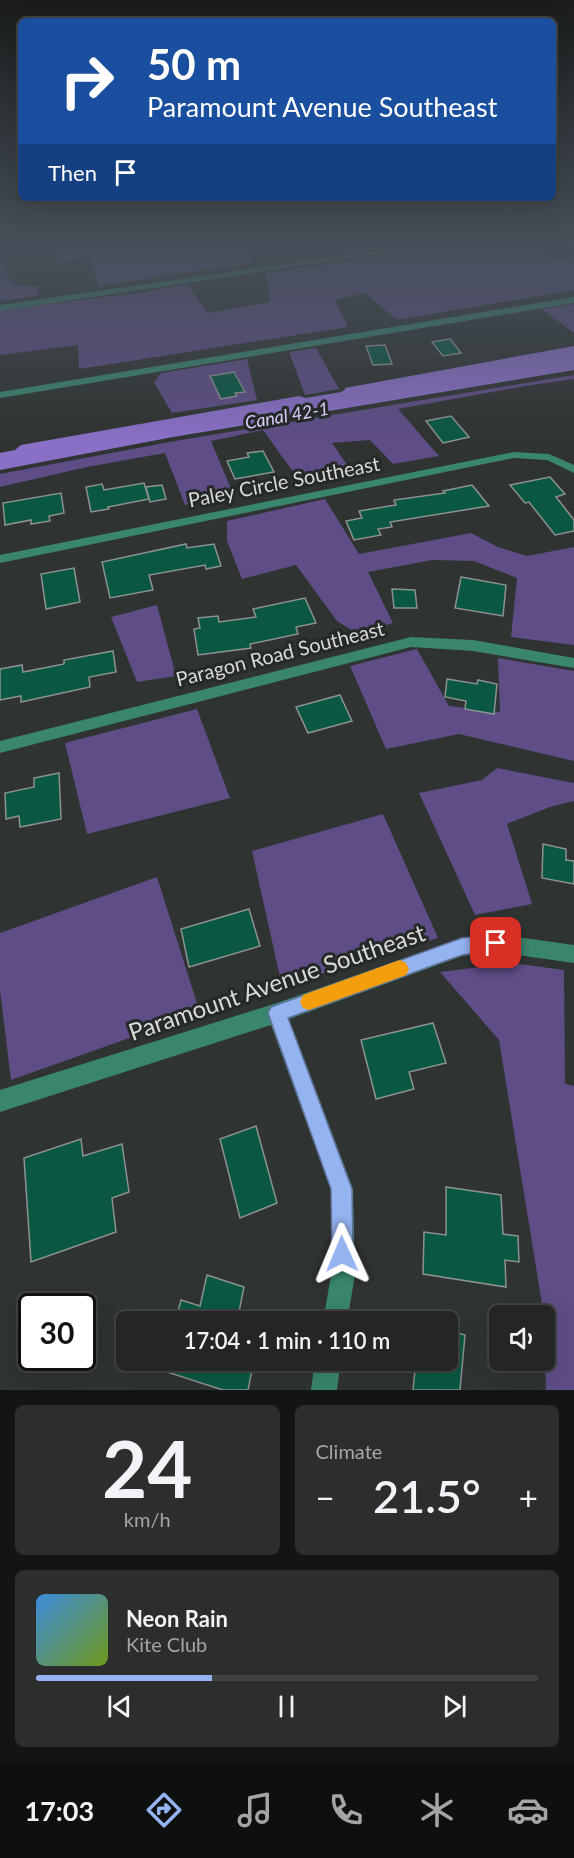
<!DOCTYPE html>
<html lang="en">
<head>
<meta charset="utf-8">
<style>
  body { margin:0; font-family:Lato,sans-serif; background:#2b2e2d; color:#f1f3f6; height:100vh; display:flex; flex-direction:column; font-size:22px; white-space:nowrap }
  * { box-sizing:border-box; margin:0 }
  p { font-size:20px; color:#a3a5a7 }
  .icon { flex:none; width:33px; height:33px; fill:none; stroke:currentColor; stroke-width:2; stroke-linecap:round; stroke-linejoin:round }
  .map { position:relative; height:1390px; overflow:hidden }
  .drawer { display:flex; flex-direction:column; gap:15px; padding:15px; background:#131514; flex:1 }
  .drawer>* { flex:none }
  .banner { position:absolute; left:18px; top:18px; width:538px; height:183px; border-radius:9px; box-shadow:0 6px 24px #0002,0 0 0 2px #404342; background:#1a4fa0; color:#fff; overflow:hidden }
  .fabs { position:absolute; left:489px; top:1305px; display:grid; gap:12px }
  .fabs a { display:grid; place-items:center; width:66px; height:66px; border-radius:9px; background:#232625; box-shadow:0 6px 24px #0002,0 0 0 2px #404342; font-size:30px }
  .speed { position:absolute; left:18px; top:1293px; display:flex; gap:12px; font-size:30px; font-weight:700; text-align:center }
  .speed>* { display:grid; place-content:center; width:78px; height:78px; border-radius:50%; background:#232625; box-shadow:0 6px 24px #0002,0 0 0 2px #404342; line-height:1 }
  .speed .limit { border:3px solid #111; border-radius:9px; background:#fff; color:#111 }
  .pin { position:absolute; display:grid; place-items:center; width:51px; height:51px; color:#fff; margin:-26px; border-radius:12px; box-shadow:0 3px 9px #0006 }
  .me { position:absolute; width:66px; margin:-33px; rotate:359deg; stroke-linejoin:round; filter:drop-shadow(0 0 4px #0008) }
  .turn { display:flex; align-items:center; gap:21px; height:126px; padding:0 30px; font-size:27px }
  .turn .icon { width:78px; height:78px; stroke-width:2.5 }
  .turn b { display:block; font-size:42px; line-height:51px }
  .then { display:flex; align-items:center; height:57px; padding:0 30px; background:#0003; gap:12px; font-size:22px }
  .big { font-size:45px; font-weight:600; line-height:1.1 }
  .drawer .tile { flex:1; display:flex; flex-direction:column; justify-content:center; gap:9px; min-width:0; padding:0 21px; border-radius:9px; background:#2b2e2d }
  .drawer .dial { align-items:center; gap:0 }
  .dial b { font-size:78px; line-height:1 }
  .song { display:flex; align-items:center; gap:18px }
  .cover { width:72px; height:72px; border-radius:9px; background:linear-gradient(135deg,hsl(210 70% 55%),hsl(80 70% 35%)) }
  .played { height:6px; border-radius:3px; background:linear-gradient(90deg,#95b2f1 35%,#404342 35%) }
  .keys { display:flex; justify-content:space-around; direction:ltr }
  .heat { display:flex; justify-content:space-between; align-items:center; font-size:33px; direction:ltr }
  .drawer .tiles { flex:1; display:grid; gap:15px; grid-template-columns:1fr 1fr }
  .tile:last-child { grid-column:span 2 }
  .trip { position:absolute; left:116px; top:1311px; width:342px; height:60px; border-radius:9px; background:#232625; box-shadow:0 6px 24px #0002,0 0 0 2px #404342; font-weight:600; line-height:60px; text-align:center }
  .tab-bar { display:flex; height:96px; justify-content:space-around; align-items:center; background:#0e0f0f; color:#a3a5a7 }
  .tab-bar .icon { width:42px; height:42px }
  .tab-bar .active { color:#95b2f1 }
  .tab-bar b { font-size:27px; color:#f1f3f6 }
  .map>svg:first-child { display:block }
</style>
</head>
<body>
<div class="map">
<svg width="574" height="1390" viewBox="0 0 574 1390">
  <rect width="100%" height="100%" fill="#2f3331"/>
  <g fill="#5e4d86">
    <polygon points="54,246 245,246 253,263 99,286 90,258 58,261"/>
    <polygon points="456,246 536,246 550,260 574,258 574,290 397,320 365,293 335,300 348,327 79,369 78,345 0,355 0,310 145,292 187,284 208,313 270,302 266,273"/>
    <polygon points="0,252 6,275 14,285 40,287 37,296 0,301"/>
    <polygon points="574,304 574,333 542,309"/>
    <polygon points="316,348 339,389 305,395 289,352"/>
    <polygon points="247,359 257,400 172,413 154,382 161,373"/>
    <polygon points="574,375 574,379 531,385 398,409 439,456 393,464 370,440 332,443 352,472 296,476 263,430 211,441 234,496 185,505 165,453 87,467 0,487 0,474 175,441"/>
    <polygon points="325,499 359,554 471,533 498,547 527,556 574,547 574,645 511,637 517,578 474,561 432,560 368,572 393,623 358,634 337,621 296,565 242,579 227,541 227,521"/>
    <polygon points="157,605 176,676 137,682 111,617"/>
    <polygon points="417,649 449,706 500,712 498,658 574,671 574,761 459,734 386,749 350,666"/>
    <polygon points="197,709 230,798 87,834 65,743"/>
    <polygon points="497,768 574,783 574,801 550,807 507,824 532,904 475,915 419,793 482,780"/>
    <polygon points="383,814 438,938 282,986 252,851"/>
    <polygon points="157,877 200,1013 11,1080 0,991 0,933"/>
    <polygon points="512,963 564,970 565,1084 574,1086 574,1390 546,1390 544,1316 499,1040 440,972"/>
  </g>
  <polygon fill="#896fc6" points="574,346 574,370 173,437 0,470 0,453 15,450 21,445 299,396 306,398 341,392 345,390 345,388"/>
  <g fill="#0a5844" stroke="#8d9290" stroke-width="1.5">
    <polygon points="450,339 461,353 443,356 432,342"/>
    <polygon points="385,345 392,364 373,365 366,346"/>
    <polygon points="234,372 245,392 235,393 237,396 221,399 210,376"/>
    <polygon points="451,416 469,437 443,443 426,421"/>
    <polygon points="263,451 274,472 235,479 227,461 249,457 247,453"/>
    <polygon points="550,477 565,494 556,497 574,520 574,531 555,535 529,502 525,503 510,485"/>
    <polygon points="144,483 149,499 108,507 109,509 91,512 86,487 102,484 104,490"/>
    <polygon points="162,485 166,499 150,502 146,487"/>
    <polygon points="472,485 489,506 390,522 392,527 378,529 381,535 354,540 346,521 362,518 359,511 396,505 394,500 445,493 443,491"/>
    <polygon points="61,493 64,513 49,516 50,521 31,524 31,520 5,525 3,503"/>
    <polygon points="186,544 187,548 214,544 221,566 206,569 205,565 149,575 153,590 110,598 102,562"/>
    <polygon points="74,568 80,602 46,609 41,574"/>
    <polygon points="461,577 506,585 503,616 455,608"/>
    <polygon points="392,589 415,590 417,608 394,608"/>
    <polygon points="305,598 316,623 296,627 298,634 250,644 251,648 198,655 194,629 200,628 198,618 218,616 219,622 256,617 253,609"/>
    <polygon points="113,651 116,672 89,677 90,687 21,702 21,696 0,700 0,669 22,665 23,672 64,664 64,660"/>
    <polygon points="447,679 477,684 478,680 497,684 494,714 465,709 466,701 445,697"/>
    <polygon points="340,695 352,721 308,733 296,707"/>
    <polygon points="59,773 61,819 20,827 19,816 6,819 5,793 34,787 34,778"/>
    <polygon points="543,844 566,849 566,860 574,861 574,884 542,878"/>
    <polygon points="249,909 260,946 189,967 181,929"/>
    <polygon points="433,1023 446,1063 409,1072 414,1089 376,1099 361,1040"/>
    <polygon points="256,1126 277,1203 240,1218 220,1139"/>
    <polygon points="81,1139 83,1156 122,1144 129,1192 112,1198 116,1232 31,1262 24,1158"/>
    <polygon points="446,1187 501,1195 503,1234 518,1236 519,1262 505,1260 506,1287 423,1274 424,1232 446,1235"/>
    <polygon points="207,1275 244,1287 237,1322 175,1322 181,1300 200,1306"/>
    <polygon points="447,1330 465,1335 460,1390 413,1390 416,1360 447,1360"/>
    <polygon points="143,1360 254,1360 248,1390 223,1390 142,1364"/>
  </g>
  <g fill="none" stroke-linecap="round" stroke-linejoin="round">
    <g fill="#39856d" fill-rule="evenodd">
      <polygon points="410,246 431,246 0,311 0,305"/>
      <polygon points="574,297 574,303 0,398 0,392"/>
      <polygon points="514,452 549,454 574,465 574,473 547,460 514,458 0,563 0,555"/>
      <polygon points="411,637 473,640 574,658 574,668 473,651 411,647 0,753 0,741"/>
      <polygon points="496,934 574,945 574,963 496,952 462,956 289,1019 353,1189 355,1275 347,1322 323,1322 331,1275 331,1189 271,1025 0,1112 0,1090 277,1003 462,938"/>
      <polygon points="315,1360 341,1360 337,1390 311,1390"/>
    </g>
  </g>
  <linearGradient id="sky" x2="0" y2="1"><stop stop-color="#1a1c1b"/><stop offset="0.56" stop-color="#47505a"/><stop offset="1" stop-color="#47505a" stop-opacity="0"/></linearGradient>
  <rect width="574" height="441" fill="url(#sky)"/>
  <polygon fill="#95b2f1" stroke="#61749d" stroke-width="1.5" points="496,935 502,937 504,943 502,949 462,955 288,1018 352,1189 353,1254 350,1261 342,1264 335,1261 332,1254 331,1189 268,1013 271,1007 462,938"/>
  <polygon fill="#f59e0b" points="400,960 406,963 409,969 406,975 309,1010 303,1008 300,1002 303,995"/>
  <g text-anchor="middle" stroke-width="6" stroke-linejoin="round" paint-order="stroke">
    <g font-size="18" font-style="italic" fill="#d8cdfb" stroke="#252927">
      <text transform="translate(287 416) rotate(-10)" y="6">Canal 42-1</text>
    </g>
    <g font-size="20" fill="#d8dad9" stroke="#252927">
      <text transform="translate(284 482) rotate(-11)" y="7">Paley Circle Southeast</text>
      <text transform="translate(280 654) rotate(-14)" y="7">Paragon Road Southeast</text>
    </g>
    <g font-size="24" fill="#d8dad9" stroke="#252927">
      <text transform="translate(277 983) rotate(-19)" y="8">Paramount Avenue Southeast</text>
    </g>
  </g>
</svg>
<div class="fabs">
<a><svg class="icon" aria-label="sound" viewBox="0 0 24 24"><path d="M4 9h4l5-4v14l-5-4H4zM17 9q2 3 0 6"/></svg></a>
</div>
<div class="speed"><div class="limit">30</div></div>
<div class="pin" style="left:496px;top:943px;background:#d93025"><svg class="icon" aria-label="arrive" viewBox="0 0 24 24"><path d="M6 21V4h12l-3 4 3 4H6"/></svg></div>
<svg class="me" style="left:342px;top:1254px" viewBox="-20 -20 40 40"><path d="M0-17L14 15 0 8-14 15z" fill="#95b2f1" stroke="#fff" stroke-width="4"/></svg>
<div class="trip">17:04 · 1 min · 110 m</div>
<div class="banner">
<div class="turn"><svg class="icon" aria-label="right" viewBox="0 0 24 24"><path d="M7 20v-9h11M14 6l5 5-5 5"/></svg><div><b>50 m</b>Paramount Avenue Southeast</div></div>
<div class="then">Then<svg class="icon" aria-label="arrive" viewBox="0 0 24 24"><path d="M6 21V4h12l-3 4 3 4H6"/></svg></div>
</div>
</div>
<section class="drawer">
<div class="tiles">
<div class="tile dial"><b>24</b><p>km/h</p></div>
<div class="tile"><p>Climate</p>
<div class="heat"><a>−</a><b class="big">21.5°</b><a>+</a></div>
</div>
<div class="tile">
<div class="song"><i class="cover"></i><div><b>Neon Rain</b><p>Kite Club</p></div></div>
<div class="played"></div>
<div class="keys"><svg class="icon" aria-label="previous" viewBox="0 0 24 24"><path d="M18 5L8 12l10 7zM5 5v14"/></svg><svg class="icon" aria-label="pause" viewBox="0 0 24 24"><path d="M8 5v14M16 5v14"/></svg><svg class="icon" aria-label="next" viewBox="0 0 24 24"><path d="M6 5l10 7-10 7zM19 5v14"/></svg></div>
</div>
</div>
</section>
<nav class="tab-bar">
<b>17:03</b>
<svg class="icon active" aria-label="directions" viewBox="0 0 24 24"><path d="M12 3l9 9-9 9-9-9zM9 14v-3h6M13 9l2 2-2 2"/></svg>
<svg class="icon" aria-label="music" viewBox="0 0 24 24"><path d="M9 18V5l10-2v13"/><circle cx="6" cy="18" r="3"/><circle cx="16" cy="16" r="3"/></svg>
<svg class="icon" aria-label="phone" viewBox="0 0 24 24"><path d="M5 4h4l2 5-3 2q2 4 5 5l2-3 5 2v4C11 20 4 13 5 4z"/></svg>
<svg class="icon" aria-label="climate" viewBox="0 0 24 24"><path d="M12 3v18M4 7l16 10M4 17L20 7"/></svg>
<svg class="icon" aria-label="car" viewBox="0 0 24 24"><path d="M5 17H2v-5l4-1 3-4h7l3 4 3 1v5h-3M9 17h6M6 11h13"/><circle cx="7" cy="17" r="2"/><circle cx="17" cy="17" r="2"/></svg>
</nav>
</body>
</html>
